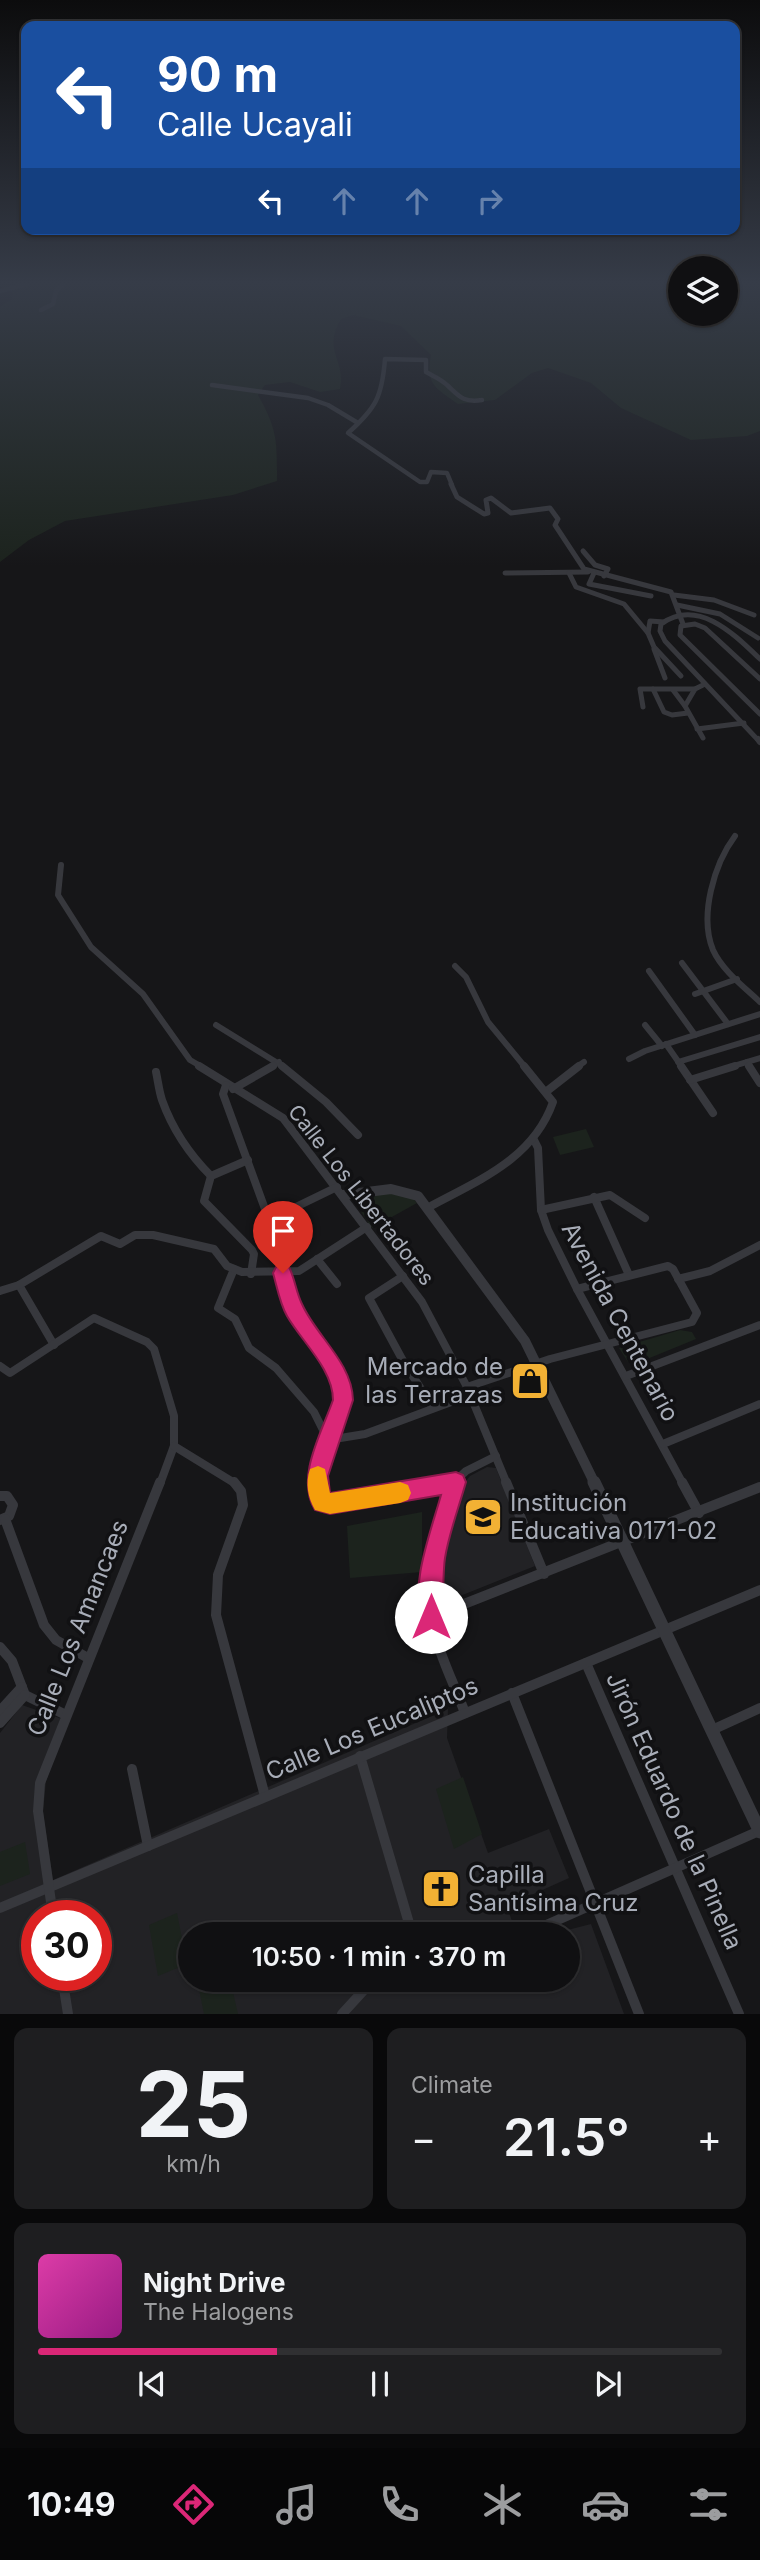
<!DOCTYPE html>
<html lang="en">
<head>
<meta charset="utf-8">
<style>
  body { margin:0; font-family:Inter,sans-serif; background:#1e1e20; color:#f1f3f6; height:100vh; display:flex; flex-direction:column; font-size:26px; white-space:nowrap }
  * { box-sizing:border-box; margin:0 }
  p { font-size:23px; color:#9c9d9f }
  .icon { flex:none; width:38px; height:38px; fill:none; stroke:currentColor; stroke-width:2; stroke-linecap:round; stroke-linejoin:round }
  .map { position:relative; height:2014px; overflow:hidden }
  .details { display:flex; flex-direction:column; gap:14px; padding:14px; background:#09090a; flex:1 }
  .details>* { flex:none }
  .hud { position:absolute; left:21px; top:21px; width:719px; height:214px; border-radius:14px; box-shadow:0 2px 5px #0004,0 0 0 2px #303032; background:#1a4fa0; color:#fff; overflow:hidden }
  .controls { position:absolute; left:668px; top:256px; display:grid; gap:14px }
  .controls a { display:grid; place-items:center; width:70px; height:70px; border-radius:50%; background:#101012; box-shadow:0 2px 5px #0004,0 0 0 2px #303032; font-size:35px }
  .speed { position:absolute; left:21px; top:1900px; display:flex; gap:14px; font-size:35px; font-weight:700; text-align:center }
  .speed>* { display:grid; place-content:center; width:91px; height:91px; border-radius:50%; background:#101012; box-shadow:0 2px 5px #0004,0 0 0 2px #303032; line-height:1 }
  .speed .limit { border:10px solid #d22; background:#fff; color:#111 }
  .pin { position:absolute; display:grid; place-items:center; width:60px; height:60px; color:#fff; margin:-72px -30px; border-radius:50% 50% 50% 0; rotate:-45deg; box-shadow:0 0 7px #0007 }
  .pin .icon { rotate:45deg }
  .me { position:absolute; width:77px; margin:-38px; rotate:0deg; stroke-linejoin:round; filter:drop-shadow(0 0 5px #0008) }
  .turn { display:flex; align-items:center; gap:24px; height:147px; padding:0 21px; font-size:32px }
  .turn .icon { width:91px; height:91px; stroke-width:2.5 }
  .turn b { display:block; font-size:49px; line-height:60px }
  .lanes { display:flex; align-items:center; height:66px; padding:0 21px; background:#0003; justify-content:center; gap:35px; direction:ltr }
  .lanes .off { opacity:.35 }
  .big { font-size:52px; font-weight:600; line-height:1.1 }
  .details .card { flex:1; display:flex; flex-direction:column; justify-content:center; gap:10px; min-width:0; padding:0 24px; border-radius:14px; background:#1e1e20 }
  .details .dial { align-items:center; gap:0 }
  .dial b { font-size:91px; line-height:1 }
  .song { display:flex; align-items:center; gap:21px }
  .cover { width:84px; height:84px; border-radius:10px; background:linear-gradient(135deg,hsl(320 70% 55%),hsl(310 70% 35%)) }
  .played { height:7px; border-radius:4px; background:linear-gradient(90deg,#db2777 35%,#303032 35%) }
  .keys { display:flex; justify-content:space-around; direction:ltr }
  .heat { display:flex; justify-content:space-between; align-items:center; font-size:38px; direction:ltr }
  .details .tiles { flex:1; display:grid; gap:14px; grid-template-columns:1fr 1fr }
  .card:last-child { grid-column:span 2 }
  .trip { position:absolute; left:178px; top:1922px; width:402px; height:70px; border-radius:35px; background:#101012; box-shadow:0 2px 5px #0004,0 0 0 2px #303032; font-weight:600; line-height:70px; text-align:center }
  .tabs { display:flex; height:112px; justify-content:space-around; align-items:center; background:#060607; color:#9c9d9f }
  .tabs .icon { width:49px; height:49px }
  .tabs .selected { color:#db2777 }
  .tabs b { font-size:32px; color:#f1f3f6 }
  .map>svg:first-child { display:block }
</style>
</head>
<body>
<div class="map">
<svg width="760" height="2014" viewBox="0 0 760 2014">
  <rect width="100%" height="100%" fill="#161618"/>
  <g fill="#222225" fill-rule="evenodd">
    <polygon points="487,1467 496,1468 535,1566 440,1604 439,1589 454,1496 470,1476"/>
    <path d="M22,1705L68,1721L46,1781L43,1812L53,1880L448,1709L447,1738L488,1853L549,1829L569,1878L507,1906L516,1934H191V1979H569V1934H552L591,1924L624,2014H0V1733ZM37,1916H96V1976H37Z"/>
  </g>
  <g fill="#1c231d">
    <path d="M13,284H681V313H726V284H760V431L747,436L691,440L621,408L591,383L548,368L532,373L495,400L458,404C436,388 425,385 431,355L401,326L353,315L341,319C322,352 346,358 340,389L320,392L290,382L265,385L258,395C278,430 277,442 277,481L233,495L65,521L29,540L0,562V307L12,299Z"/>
    <polygon points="586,1129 594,1147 560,1155 553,1137"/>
    <polygon points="379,1193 410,1195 417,1203 372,1228 352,1198"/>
    <polygon points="680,1330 692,1332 696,1339 635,1364 628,1362 619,1348"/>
    <polygon points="422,1512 422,1572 350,1578 347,1526"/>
    <polygon points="463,1777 482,1834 454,1849 436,1789"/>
    <polygon points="25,1842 30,1874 0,1886 0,1852"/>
    <polygon points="177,1913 187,1964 158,1976 149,1925"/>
    <polygon points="197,1979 230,1979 238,2014 204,2014"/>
  </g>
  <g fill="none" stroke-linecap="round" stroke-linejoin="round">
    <g stroke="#37383d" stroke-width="4.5">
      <polyline points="0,291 27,284"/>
      <polyline points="41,310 53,304 56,291 64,284"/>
      <polyline points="212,385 308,398 328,405 358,423"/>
      <path d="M452,485L447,473L431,472L427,482H420L348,433C376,408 382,397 385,359L426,360V372C433,376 441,379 447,385C459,396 463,403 482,400"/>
    </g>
    <g stroke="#37383d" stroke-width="5">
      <polyline points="451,484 457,497 484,514 488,513 486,500 491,498 511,513 550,508 558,519 555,525 584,569 671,592 683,624"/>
      <polyline points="583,551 595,565 608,569 604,576"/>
      <polyline points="505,573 588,572"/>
      <polyline points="569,573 576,587 624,604 648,633 654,647 681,676"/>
      <polyline points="594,573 589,584 651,596"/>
      <polyline points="674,595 714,600 754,615"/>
      <polyline points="677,605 720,614 758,638"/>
      <polyline points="648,633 650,621 664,622"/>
      <polyline points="654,649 665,678"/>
      <polyline points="760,679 705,628 695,624 681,626 680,635 760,714"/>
      <polyline points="653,689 664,712 672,715 688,713"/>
      <polyline points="695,689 685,706 703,738"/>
      <polyline points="673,690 685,706"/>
      <polyline points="643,707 640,689 695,689 705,684"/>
      <polyline points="697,729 744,723"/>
      <path d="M759,741L665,641L660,631L661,624C698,597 735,635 760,659"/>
    </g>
    <g stroke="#37383d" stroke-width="6">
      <polyline points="758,739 760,742"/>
      <path d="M735,836C714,864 699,916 713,950C722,970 744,987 760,1002"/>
      <polyline points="61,865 58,895 91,947 143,994 190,1060 202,1067"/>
      <polyline points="682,963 728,1024"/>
      <polyline points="455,966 466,977 488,1022 525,1067"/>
      <polyline points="649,971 695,1035"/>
      <polyline points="695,994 737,979"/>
      <polyline points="216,1025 284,1067"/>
      <polyline points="645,1025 662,1046"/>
      <polyline points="666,1044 682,1067"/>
      <polyline points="629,1059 645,1051 760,1014"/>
      <polyline points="678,1062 760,1037"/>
      <polyline points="747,1062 750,1067"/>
      <polyline points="270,1067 279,1062"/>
      <polyline points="577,1067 584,1062"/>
      <polyline points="730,1067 760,1058"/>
    </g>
    <g stroke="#37383d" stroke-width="8">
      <polyline points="199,1066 283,1118 422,1302 467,1387 507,1484"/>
      <polyline points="282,1066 326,1102 358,1135"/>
      <polyline points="681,1066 713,1113"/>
      <polyline points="749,1066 760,1083"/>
      <path d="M156,1072C158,1081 159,1091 162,1100C172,1128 190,1155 211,1176"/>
      <polyline points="690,1080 735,1066"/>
      <polyline points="226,1085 223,1094 269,1220 294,1309 334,1370 343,1400 324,1451 319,1484"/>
      <polyline points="233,1089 273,1066"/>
      <polyline points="547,1091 579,1066"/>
      <polyline points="534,1140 538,1148 541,1210 548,1230 577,1289 683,1484"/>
      <polyline points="248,1160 211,1176 204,1201 252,1250 254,1254 251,1274"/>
      <polyline points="594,1197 629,1275"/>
      <path d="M429,1207C479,1180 533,1159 553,1102L524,1066"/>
      <polyline points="541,1210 610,1195 645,1218"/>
      <polyline points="269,1220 337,1187"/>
      <polyline points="317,1259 337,1284"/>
      <polyline points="234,1269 218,1308 235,1319 249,1348 276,1368 314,1412 328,1440"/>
      <polyline points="403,1276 369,1298 402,1359 433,1408"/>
      <polyline points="678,1279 710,1271 760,1245"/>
      <polyline points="19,1285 54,1345"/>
      <polyline points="0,1291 19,1285 101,1236 120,1244 135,1235 153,1235 214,1249 227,1266 242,1272 299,1271 367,1227"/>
      <polyline points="0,1366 10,1373 94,1318 147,1342 154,1349 174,1416 174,1446 160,1484"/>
      <polyline points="626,1376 760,1325"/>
      <polyline points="467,1387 550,1359 692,1322 697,1313 673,1269 668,1266 577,1289"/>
      <polyline points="328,1440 365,1434 470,1395"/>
      <polyline points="663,1444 760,1404"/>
      <polyline points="174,1446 236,1484"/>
      <polyline points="452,1484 466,1471 496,1456"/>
    </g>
    <g stroke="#37383d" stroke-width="10">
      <polyline points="234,1482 241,1491 243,1505 218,1575 216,1615 265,1796"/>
      <polyline points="318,1482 323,1502 330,1504 446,1486 456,1482"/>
      <path d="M456,1482C439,1523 425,1570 431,1615C436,1649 453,1681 465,1713"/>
      <polyline points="506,1482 544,1574"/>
      <polyline points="682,1482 699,1513"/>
      <polyline points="0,1496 7,1496 13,1505 9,1516 0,1520"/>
      <polyline points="5,1519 44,1625 56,1640 88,1658"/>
      <polyline points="431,1617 760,1487"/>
      <polyline points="0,1647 12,1661 25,1695 66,1715"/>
      <polyline points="586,1663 739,2014"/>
      <polyline points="512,1693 639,2014"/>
      <polyline points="0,1711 22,1687"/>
      <polyline points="0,1723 25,1695"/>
      <polyline points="712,1730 760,1708"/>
      <polyline points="360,1756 411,1930"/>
      <polyline points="132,1769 148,1846"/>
      <polyline points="0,1908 760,1590"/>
      <polyline points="53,1916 38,1811 40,1783 160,1482"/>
      <path d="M408,1934L411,1930C455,1920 499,1932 544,1926L759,1831"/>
      <polyline points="62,1976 68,2014"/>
      <polyline points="342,2014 374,1979"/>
    </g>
    <polyline stroke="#37383d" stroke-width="10" points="343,1195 391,1189 418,1196 525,1341 595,1484"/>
    <polyline stroke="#37383d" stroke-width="13" points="594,1482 760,1832"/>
  </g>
  <linearGradient id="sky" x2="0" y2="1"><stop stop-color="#0c0c0d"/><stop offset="0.5" stop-color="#363c48"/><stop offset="1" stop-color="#363c48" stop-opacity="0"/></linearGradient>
  <rect width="760" height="566" fill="url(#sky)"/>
  <path fill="#db2777" stroke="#8e194d" stroke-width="2" d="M283,1265L289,1267C295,1279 296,1292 302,1304C316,1336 352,1362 353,1400L328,1476L330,1493L456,1472L463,1475L466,1482C459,1507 449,1533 445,1558C442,1577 445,1609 439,1625L431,1628L423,1625C408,1589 431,1531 441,1495L330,1514L315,1510C295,1477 322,1432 333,1400C333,1369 302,1342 287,1316C280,1304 277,1287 273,1273L276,1267Z"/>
  <path fill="#f59e0b" d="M318,1466L325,1469L330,1493L400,1482L408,1485L411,1493L408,1500L400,1503L330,1514L315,1510C308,1498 305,1483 310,1469Z"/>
  <defs>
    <g id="shop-square" transform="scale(2.0125)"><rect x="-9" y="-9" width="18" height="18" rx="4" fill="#f2b134" stroke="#111113"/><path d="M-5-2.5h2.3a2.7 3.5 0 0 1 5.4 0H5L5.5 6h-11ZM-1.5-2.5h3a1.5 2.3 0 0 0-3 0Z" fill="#111"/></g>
    <g id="school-square" transform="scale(2.0125)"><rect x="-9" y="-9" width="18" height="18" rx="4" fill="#f2b134" stroke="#111113"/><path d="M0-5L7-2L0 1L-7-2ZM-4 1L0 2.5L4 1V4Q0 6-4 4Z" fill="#111"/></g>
    <g id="church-square" transform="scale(2.0125)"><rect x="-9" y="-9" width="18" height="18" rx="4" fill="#f2b134" stroke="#111113"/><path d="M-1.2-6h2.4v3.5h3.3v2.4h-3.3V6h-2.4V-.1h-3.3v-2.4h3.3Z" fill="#111"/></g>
  </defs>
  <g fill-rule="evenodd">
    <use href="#shop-square" x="530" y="1381"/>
    <use href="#school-square" x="483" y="1517"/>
    <use href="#church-square" x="441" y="1889"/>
  </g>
  <g text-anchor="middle" stroke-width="7" stroke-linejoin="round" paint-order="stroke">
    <g font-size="21" fill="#a8adb8" stroke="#111113">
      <text transform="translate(361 1195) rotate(52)" y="7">Calle Los Libertadores</text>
    </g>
    <g font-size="24" fill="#a8adb8" stroke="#111113">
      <text transform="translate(620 1322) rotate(62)" y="8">Avenida Centenario</text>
      <text transform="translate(78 1628) rotate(-68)" y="8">Calle Los Amancaes</text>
      <text transform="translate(372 1729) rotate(-23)" y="8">Calle Los Eucaliptos</text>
      <text transform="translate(674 1811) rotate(66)" y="8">Jirón Eduardo de la Pinella</text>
    </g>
    <g font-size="24" fill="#a8adb8" stroke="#111113" text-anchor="start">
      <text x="503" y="1375" text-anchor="end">Mercado de<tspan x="503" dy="28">las Terrazas</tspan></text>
      <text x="510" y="1511">Institución<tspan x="510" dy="28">Educativa 0171-02</tspan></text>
      <text x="468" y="1883">Capilla<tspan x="468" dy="28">Santísima Cruz</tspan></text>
    </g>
  </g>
</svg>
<div class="controls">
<a><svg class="icon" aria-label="layers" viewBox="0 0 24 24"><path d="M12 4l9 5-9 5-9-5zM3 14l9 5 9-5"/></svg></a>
</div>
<div class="speed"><div class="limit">30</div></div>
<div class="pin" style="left:283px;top:1273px;background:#d93025"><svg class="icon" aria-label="arrive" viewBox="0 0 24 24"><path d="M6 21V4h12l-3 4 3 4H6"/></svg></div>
<svg class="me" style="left:431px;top:1617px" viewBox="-20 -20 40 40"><circle r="19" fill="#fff"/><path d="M0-13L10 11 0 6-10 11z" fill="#db2777"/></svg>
<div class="trip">10:50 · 1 min · 370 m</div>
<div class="hud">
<div class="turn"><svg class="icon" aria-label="left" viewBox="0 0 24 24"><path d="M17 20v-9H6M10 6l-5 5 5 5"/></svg><div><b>90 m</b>Calle Ucayali</div></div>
<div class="lanes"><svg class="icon" aria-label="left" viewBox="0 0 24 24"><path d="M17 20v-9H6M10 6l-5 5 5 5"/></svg><svg class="icon off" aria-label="ahead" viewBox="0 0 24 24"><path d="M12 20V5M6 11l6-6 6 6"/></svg><svg class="icon off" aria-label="ahead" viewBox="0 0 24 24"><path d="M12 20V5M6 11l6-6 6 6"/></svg><svg class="icon off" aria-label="right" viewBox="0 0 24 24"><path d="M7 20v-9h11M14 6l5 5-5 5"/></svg></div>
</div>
</div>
<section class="details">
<div class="tiles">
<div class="card dial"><b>25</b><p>km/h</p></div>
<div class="card"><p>Climate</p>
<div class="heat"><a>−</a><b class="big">21.5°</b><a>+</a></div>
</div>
<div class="card">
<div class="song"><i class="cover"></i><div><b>Night Drive</b><p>The Halogens</p></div></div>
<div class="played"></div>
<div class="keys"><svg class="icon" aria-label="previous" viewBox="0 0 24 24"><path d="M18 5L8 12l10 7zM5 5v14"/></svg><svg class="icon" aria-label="pause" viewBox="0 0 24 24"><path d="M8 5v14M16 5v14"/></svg><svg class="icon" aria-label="next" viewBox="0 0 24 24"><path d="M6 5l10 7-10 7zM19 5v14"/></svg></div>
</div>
</div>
</section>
<nav class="tabs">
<b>10:49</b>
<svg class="icon selected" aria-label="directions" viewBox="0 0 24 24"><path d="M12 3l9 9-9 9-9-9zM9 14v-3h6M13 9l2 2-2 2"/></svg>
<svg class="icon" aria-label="music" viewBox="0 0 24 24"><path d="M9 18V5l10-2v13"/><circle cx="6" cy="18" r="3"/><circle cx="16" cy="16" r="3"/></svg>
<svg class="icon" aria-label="phone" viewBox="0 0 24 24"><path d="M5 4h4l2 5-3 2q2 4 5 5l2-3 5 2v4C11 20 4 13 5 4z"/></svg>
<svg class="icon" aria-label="climate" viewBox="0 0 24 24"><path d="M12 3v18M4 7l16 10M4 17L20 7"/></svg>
<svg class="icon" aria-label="car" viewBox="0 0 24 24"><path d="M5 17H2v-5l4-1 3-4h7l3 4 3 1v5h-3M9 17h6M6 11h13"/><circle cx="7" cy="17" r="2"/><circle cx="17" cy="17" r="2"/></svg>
<svg class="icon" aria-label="filters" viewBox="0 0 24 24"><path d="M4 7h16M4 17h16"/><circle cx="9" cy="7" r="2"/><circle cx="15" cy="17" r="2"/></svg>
</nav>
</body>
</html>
